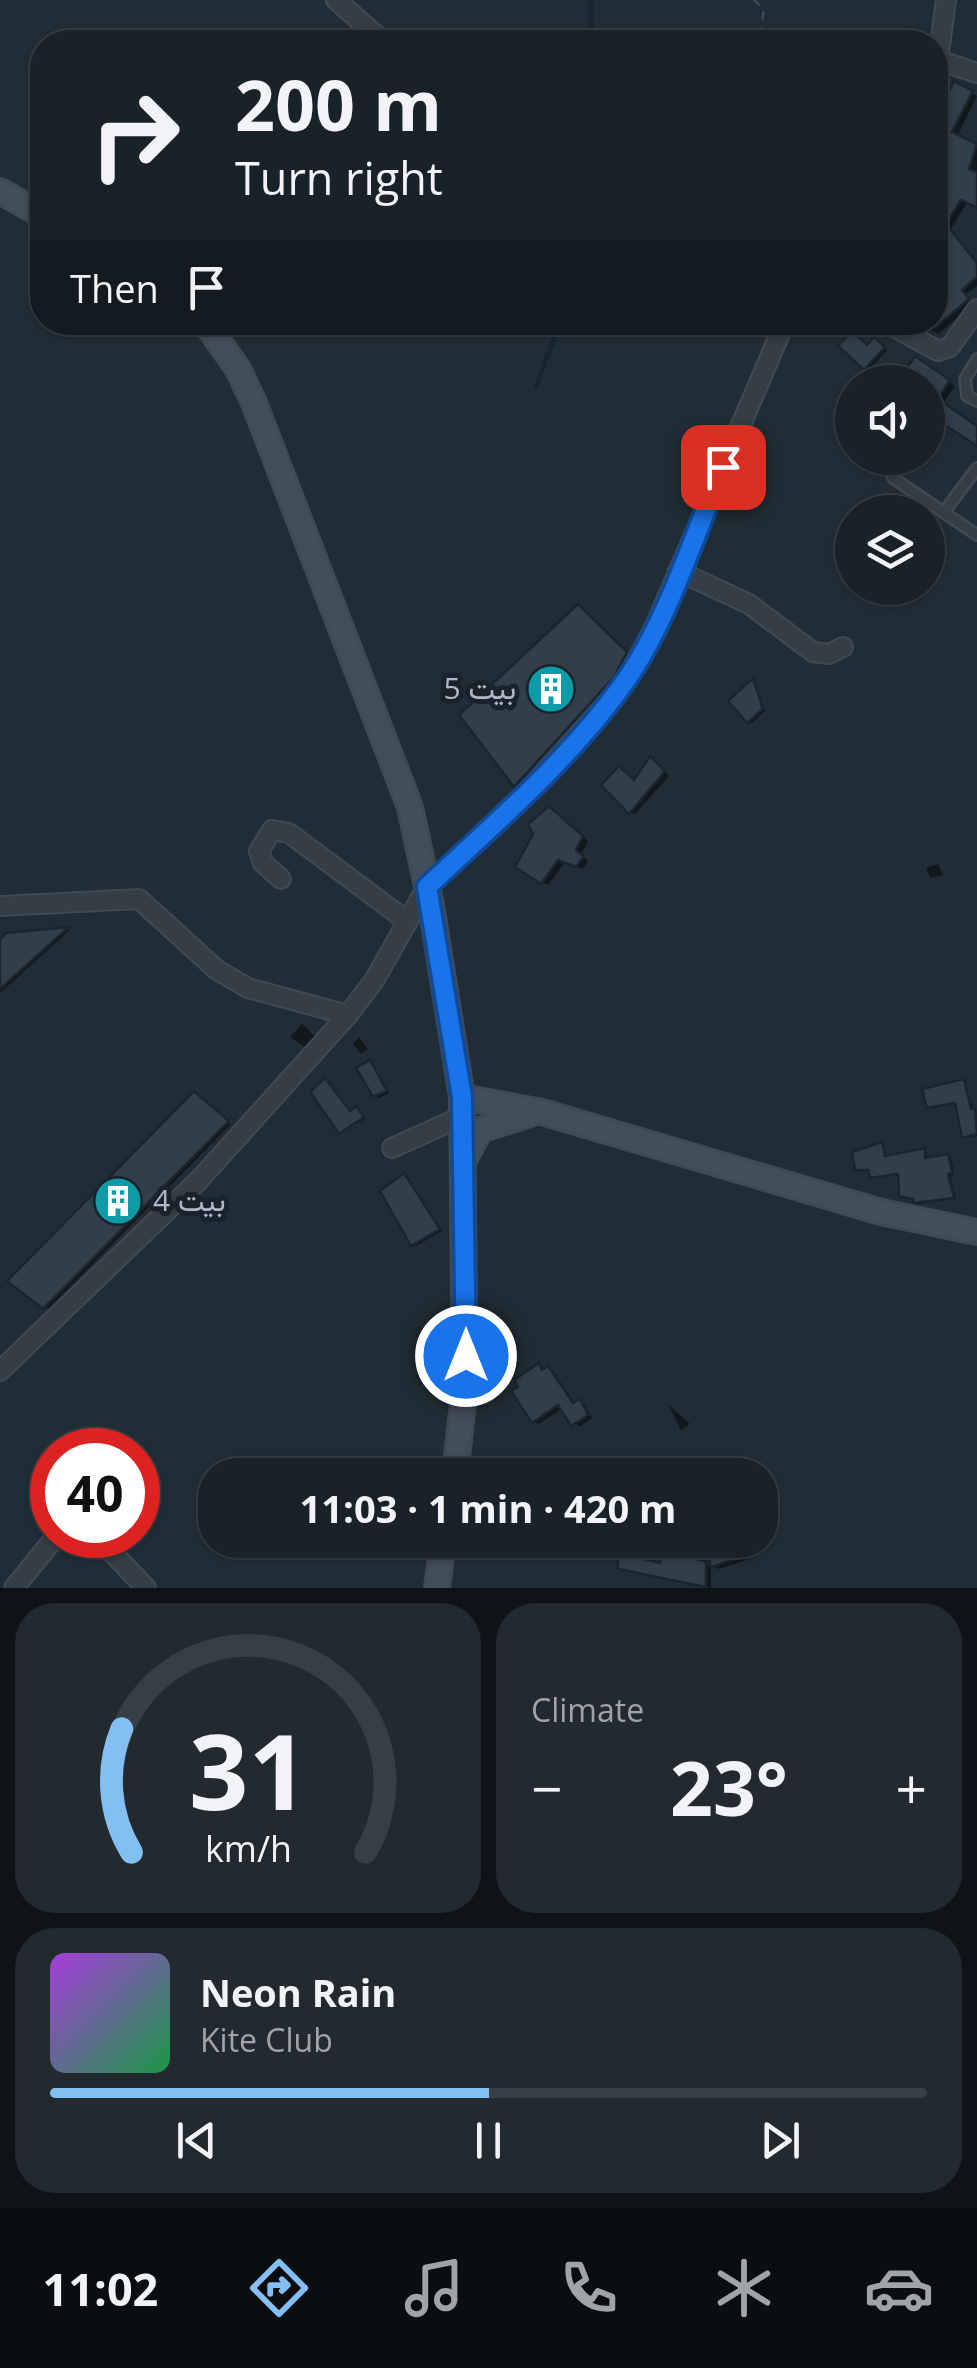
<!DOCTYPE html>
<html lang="en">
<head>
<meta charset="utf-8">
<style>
  body { margin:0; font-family:"Open Sans",Vazirmatn,sans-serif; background:#222a30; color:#f1f3f6; height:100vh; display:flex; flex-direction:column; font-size:38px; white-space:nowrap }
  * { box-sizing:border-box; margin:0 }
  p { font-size:32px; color:#9fa4a8 }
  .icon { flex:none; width:55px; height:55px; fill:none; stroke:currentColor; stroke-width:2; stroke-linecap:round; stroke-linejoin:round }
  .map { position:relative; height:1588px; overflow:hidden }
  .drawer { display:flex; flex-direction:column; gap:15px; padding:15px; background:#0e1316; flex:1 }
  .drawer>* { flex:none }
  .top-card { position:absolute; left:30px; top:30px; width:918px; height:305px; border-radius:40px; box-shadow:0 2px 8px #0004,0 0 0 2px #373f45; background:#192228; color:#f1f3f6; overflow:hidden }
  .tools { position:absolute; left:835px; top:365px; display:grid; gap:20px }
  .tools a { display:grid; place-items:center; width:110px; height:110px; border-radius:50%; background:#192228; box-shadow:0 2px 8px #0004,0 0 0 2px #373f45; font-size:50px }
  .speed { position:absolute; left:30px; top:1428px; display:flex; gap:20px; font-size:50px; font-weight:700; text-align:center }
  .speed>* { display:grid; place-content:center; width:130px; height:130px; border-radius:50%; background:#192228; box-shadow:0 2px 8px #0004,0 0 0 2px #373f45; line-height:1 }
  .speed .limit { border:15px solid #d22; background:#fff; color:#111 }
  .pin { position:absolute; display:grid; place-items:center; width:85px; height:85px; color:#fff; margin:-42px; border-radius:20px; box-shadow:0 5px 15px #0006 }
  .me { position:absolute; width:110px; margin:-55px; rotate:0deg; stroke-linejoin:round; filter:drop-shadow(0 0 8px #0008) }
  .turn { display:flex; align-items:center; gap:35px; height:210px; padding:0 40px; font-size:45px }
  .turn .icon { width:130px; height:130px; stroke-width:2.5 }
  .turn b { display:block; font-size:70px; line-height:85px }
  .then { display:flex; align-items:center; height:95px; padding:0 40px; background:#0003; gap:20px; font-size:38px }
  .big { font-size:75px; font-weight:700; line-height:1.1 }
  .drawer .widget { flex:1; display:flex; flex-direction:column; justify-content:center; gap:15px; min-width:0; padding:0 35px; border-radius:40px; background:#222a30 }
  .drawer .dial { align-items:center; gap:0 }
  .dial svg { height:260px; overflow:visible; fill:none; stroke:#373f45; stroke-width:7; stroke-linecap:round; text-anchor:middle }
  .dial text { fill:#f1f3f6; stroke:none }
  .song { display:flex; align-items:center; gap:30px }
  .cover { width:120px; height:120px; border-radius:15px; background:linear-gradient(135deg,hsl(280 70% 55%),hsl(140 70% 35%)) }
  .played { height:10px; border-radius:5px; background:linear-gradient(90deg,#84bff3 50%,#373f45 50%) }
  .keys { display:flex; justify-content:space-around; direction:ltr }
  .heat { display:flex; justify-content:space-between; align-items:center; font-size:55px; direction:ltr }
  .drawer .tiles { flex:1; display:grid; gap:15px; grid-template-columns:1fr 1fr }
  .widget:last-child { grid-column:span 2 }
  .trip { position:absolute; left:198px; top:1458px; width:580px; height:100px; border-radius:40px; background:#192228; box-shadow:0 2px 8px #0004,0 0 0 2px #373f45; font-weight:700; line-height:100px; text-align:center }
  .dock { display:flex; height:160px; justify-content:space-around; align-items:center; background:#0a0e10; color:#9fa4a8 }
  .dock .icon { width:70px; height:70px }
  .dock .on { color:#84bff3 }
  .dock b { font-size:45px; color:#f1f3f6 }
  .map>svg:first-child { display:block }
</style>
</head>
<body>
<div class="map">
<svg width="977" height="1588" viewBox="0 0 977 1588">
  <rect width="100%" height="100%" fill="#212d36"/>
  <g fill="#0007">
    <polygon points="956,85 977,96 957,137 977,147 977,205 968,201 951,229 977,262 977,286 966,294 974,304 938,334 917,322 935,322 935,125"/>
    <polygon points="878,342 887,350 869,370 868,347"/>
    <polygon points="916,359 955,386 942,405 977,428 977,443 928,410 928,382 900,381"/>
    <polygon points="581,609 629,655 617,678 519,787 462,715"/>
    <polygon points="754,682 765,711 752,723 748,721"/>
    <polygon points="656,762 669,776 635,814 630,812 635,782"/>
    <polygon points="556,813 588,841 581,855 588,861 583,869 565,862 548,885 519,866"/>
    <polygon points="938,864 943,875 930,878 926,868"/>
    <polygon points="70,930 0,993 0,942 7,935"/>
    <polygon points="302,1024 316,1037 306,1048 290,1037"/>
    <polygon points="359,1037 368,1049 361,1054 353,1044"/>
    <polygon points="370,1063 389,1093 379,1098 375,1096"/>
    <polygon points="963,1082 977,1117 977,1136 967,1138 957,1103 929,1107"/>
    <polygon points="198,1096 231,1124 48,1309 10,1281"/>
    <polygon points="359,1111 365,1119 341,1132 351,1113"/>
    <polygon points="881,1145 887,1158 925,1151 928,1160 951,1158 954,1174 950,1176 956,1199 919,1204 901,1174 875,1178 871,1170 857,1169"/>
    <polygon points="404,1176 442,1231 416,1246 412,1244"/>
    <polygon points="539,1366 554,1372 576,1405 585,1405 592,1418 579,1427 563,1408 539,1424 533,1421"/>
    <polygon points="669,1405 690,1424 681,1431"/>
    <polygon points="85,1433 91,1436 103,1450 75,1450"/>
    <polygon points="707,1540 739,1540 749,1559 719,1569 713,1566"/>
    <polygon points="705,1564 711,1567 711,1588 647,1573"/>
  </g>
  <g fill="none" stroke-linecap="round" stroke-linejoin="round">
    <g stroke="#152532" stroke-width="5">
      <polyline points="591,0 591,42"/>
      <polyline points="536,387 560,322"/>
    </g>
  </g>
  <g fill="#303f4a" stroke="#1b252d" stroke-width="2.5">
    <polygon points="954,81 973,91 952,132 977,144 969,169 977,172 977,208 961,200 946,224 977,263 977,277 962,290 969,299 935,328 935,291 945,283 935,271 935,120"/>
    <polygon points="852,331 867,345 874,337 885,347 864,370 838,346"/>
    <polygon points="915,356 950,380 938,399 977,426 977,446 928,414 928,382 897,382"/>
    <polygon points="578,604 627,652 614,677 514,787 459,715"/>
    <polygon points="753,678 763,709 747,723 728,701"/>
    <polygon points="650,756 665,771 629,814 601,785 619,766 634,780"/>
    <polygon points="549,806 583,836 576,850 584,856 576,867 558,860 541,884 515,867 533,834 528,824"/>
    <polygon points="69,927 0,989 0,939 6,933"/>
    <polygon points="370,1060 387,1091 373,1097 356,1068"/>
    <polygon points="325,1078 350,1111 356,1106 364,1117 339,1134 310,1092"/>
    <polygon points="964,1079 971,1109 975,1108 977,1134 962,1138 955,1103 927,1108 922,1089"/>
    <polygon points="194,1091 229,1121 43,1309 7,1281"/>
    <polygon points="882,1142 885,1156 925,1148 925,1158 948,1154 952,1173 948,1174 954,1198 914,1203 913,1199 899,1196 898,1174 870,1178 868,1170 855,1170 852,1152"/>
    <polygon points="404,1173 440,1229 411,1246 380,1191"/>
    <polygon points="539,1363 542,1370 548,1366 573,1403 580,1399 588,1415 571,1426 558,1405 532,1423 511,1391 518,1387 514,1380"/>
    <polygon points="705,1540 736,1540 745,1556 711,1567"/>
    <polygon points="617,1552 660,1563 663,1552 706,1561 706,1587 618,1569"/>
  </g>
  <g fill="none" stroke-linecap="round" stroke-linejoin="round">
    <g stroke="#404a53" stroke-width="14">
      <g id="lane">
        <polyline points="977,359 965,379 967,396 977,401"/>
        <polyline points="893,478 977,535"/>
        <polyline points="944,512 977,468"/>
      </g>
    </g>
    <g stroke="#404a53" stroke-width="22">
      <g id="street">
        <polyline points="336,0 384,42"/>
        <polyline points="938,60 946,0"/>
        <polyline points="935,65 938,60 977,73"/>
        <polyline points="885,322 938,351 950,347 977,309"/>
        <polyline points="678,571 749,604 813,652 829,654 843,647"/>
        <polyline points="281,879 263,863 259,851 272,830 289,833 407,921"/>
        <polyline points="0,906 139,899 217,970 248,988 348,1015"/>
        <polyline points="392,1148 463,1116"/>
        <polyline points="0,1371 199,1180 348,1015 375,979 427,887 522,797 624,684 655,626 785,322"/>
        <polyline points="95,1535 146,1588"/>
        <polyline points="14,1588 57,1535"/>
      </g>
    </g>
    <g stroke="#404a53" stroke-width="28">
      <g id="secondary">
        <polyline points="0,191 42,215"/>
        <polyline points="205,322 238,369 254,403 410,807 431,905 462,1097 465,1385 455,1475"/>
        <polyline points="462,1097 542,1112 881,1212 977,1232"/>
        <polyline points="466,1156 480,1130 530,1114"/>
        <polyline points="437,1588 443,1540"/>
      </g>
    </g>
    <polyline stroke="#3b4f4e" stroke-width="2.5" stroke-dasharray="8 8" stroke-linecap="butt" points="754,0 764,9 759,42"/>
    <use href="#lane" stroke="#343e46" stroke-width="9"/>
    <use href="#street" stroke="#343e46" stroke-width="18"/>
    <use href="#secondary" stroke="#424e59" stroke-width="22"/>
  </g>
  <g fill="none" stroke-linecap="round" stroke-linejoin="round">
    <g stroke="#114b97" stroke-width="25">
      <path id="route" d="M466,1356L462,1097L427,887C495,823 570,759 624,683C667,623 694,535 723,467"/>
    </g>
    <use href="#route" stroke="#1a73e8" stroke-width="18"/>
  </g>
  <defs>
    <g id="building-disc" transform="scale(2.5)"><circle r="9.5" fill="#0f9aa8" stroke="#19232b"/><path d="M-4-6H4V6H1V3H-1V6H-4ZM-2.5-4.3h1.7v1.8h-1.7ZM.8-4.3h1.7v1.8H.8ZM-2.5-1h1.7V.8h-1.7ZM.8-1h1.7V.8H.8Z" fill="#fff"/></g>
  </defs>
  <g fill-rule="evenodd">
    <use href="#building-disc" x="551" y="689"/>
    <use href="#building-disc" x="118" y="1201"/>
  </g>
  <g text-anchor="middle" stroke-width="10" stroke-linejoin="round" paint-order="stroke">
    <g font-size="30" fill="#aeb9c3" stroke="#19232b" text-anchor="end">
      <text x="516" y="699">بيت 5</text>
      <text x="153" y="1211" text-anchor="start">بيت 4</text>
    </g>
  </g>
</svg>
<div class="tools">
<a><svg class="icon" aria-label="sound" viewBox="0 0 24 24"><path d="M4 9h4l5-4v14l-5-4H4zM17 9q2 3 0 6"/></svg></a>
<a><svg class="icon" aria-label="layers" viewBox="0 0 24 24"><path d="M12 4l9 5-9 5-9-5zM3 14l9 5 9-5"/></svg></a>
</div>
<div class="speed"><div class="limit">40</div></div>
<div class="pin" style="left:723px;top:467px;background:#d93025"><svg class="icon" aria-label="arrive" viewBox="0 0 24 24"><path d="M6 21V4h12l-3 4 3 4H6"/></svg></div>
<svg class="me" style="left:466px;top:1356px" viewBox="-20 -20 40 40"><circle r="17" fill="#1a73e8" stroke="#fff" stroke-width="3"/><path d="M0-11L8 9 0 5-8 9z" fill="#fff"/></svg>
<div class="trip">11:03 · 1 min · 420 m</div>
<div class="top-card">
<div class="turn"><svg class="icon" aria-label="right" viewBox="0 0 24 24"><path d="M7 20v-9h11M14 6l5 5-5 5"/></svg><div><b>200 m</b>Turn right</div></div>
<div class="then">Then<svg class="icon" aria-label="arrive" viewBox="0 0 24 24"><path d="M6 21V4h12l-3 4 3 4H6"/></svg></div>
</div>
</div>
<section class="drawer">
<div class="tiles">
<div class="widget dial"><svg viewBox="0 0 100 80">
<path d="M14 69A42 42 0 1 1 86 69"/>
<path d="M14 69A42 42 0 0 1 11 31" stroke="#84bff3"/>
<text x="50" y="56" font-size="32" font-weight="700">31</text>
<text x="50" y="72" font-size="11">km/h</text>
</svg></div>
<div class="widget"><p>Climate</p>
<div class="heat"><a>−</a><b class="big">23°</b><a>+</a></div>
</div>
<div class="widget">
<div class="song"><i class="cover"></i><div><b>Neon Rain</b><p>Kite Club</p></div></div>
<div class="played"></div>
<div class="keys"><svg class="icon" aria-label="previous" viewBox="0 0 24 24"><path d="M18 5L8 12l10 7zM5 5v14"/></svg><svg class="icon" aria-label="pause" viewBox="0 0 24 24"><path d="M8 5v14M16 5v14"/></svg><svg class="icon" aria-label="next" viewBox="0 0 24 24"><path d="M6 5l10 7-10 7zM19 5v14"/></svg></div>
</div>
</div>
</section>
<nav class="dock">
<b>11:02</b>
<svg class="icon on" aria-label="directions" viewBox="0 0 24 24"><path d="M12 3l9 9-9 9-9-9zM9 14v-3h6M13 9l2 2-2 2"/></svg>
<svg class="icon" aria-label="music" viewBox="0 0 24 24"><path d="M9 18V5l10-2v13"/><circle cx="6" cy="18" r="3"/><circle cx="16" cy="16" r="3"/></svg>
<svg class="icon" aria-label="phone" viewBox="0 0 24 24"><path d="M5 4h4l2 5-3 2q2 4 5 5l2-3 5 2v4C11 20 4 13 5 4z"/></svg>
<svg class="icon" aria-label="climate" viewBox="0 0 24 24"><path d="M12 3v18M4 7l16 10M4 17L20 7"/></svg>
<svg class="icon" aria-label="car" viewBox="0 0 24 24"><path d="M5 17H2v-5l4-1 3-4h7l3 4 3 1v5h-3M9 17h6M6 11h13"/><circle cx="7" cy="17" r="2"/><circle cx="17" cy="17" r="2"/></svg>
</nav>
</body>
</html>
